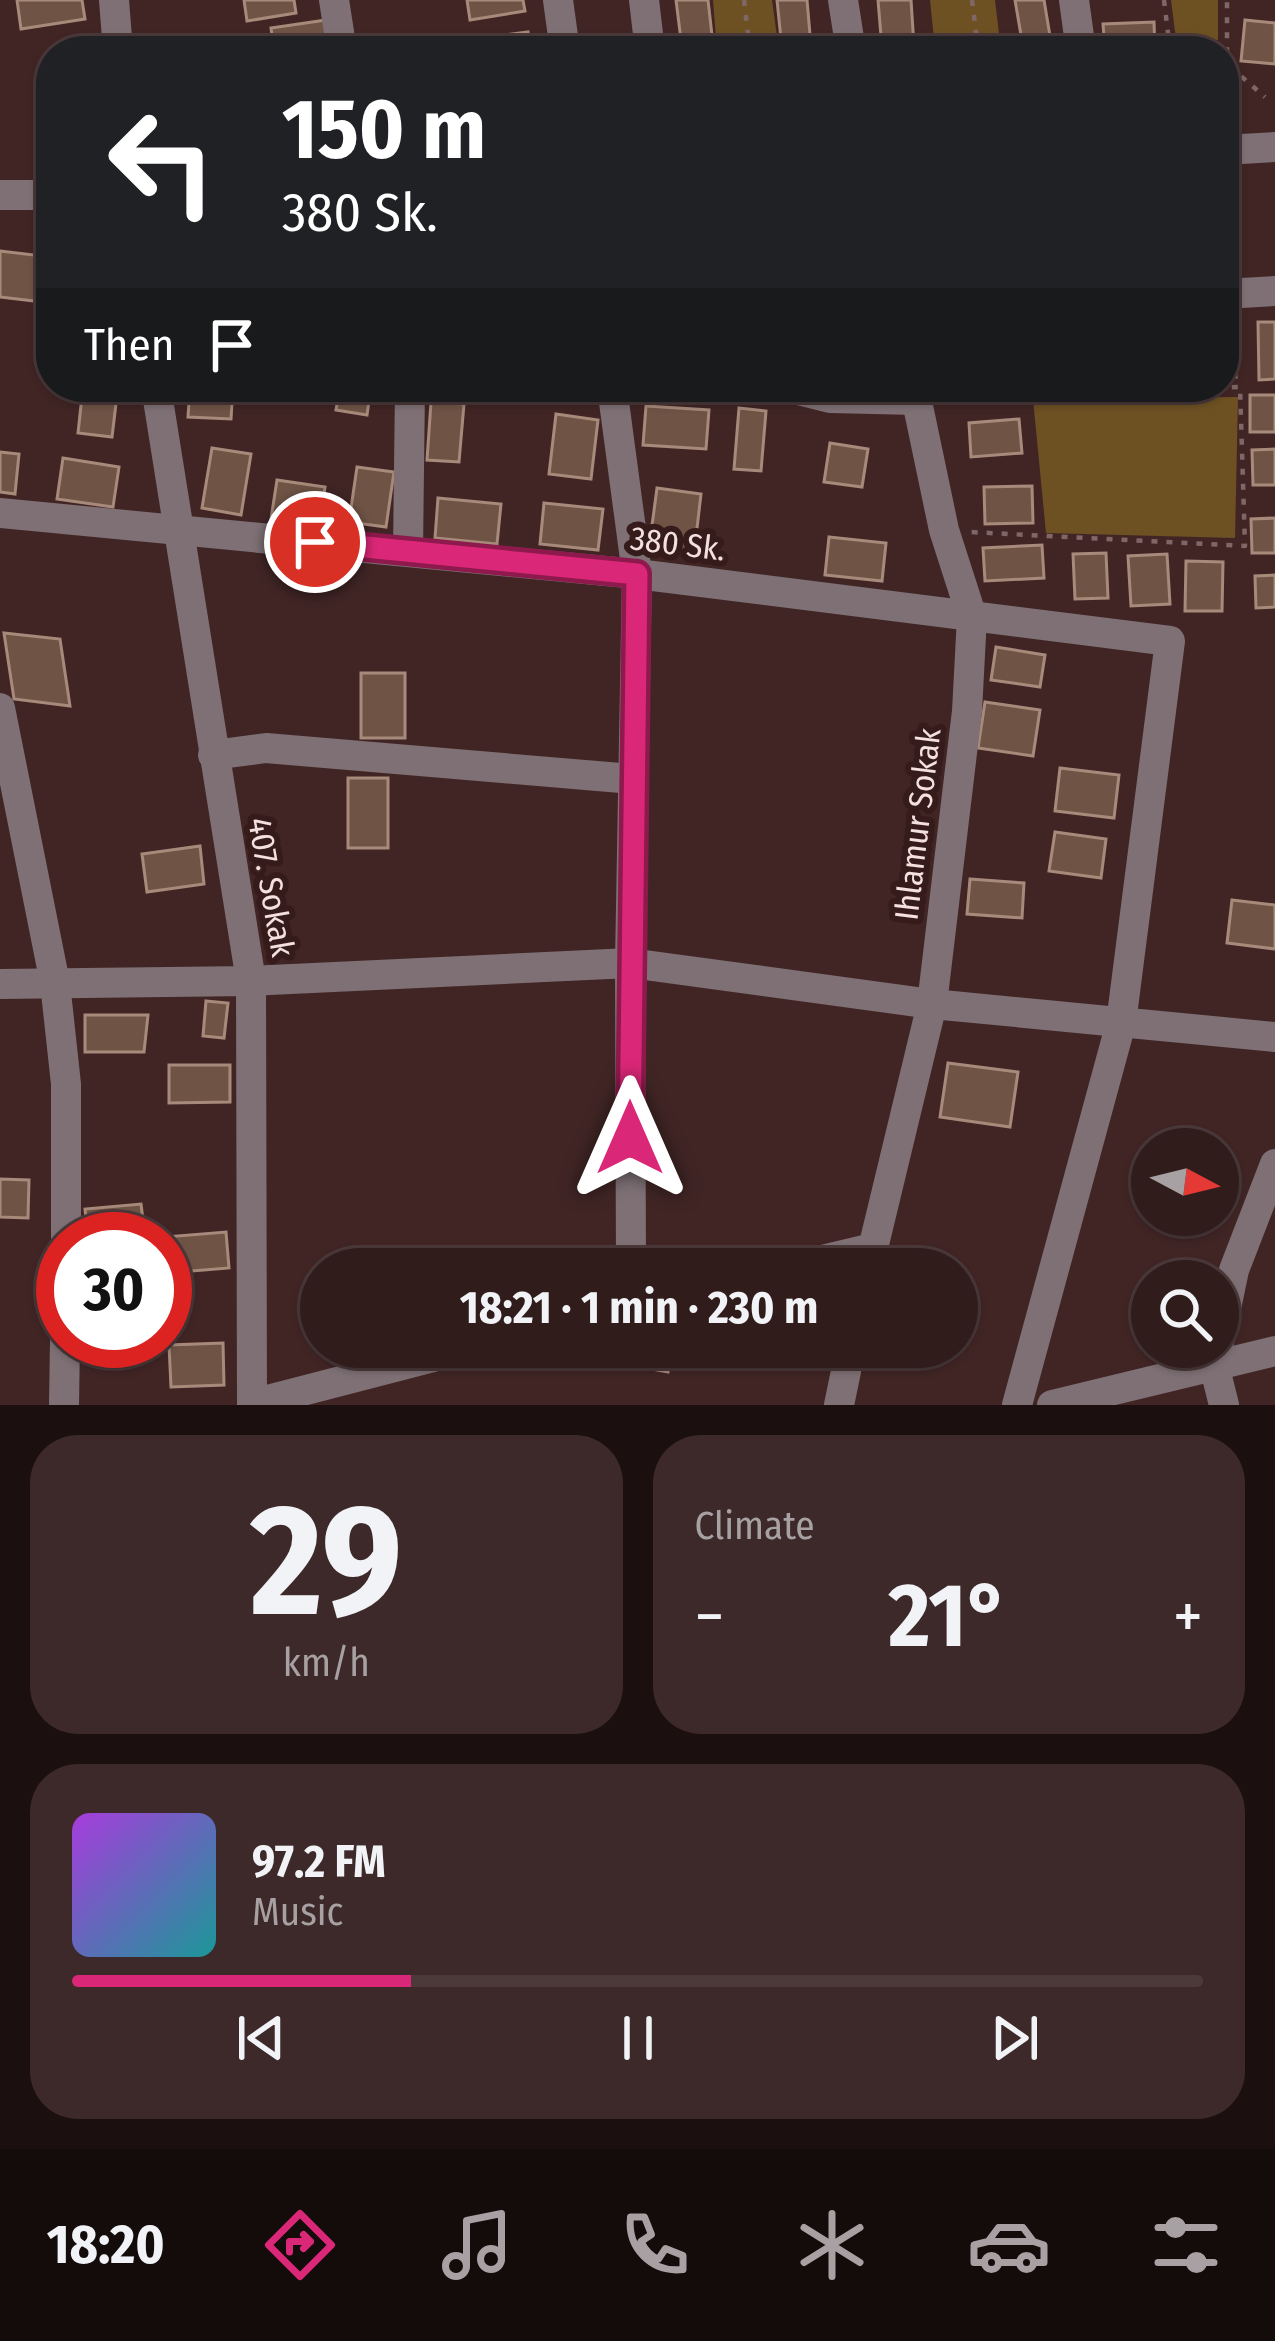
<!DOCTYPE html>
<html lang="en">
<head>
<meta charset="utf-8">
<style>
  body { margin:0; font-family:"Fira Sans Condensed",sans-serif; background:#3d2929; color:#f1f3f6; height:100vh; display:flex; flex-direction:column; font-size:45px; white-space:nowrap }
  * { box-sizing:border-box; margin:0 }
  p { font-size:39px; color:#a8a1a3 }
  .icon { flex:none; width:66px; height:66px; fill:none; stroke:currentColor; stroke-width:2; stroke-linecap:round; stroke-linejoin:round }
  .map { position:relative; height:1405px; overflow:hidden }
  .drawer { display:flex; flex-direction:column; gap:30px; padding:30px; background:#1b0f0f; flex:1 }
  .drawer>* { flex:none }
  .top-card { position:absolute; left:36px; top:36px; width:1203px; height:366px; border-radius:48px; box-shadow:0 3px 9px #0004,0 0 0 3px #4c3a3b; background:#202124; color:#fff; overflow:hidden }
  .needle { width:78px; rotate:97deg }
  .controls { position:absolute; left:1131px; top:1128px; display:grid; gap:24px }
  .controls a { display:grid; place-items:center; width:108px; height:108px; border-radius:50%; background:#311c1c; box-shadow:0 3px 9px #0004,0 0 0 3px #4c3a3b; font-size:60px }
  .speed { position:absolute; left:36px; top:1212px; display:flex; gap:24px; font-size:60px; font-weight:700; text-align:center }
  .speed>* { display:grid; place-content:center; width:156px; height:156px; border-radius:50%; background:#311c1c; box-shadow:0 3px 9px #0004,0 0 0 3px #4c3a3b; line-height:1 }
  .speed .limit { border:18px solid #d22; background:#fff; color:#111 }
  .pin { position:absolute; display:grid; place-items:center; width:102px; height:102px; color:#fff; margin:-51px; border:6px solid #fff; border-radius:50%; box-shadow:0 3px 12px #0007 }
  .me { position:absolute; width:132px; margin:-66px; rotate:0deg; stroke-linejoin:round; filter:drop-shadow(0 0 9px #0008) }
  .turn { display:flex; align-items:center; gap:42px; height:252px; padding:0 48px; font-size:54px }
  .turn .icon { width:156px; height:156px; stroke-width:2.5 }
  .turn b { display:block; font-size:84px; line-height:102px }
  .then { display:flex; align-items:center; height:114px; padding:0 48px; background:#0003; gap:24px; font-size:45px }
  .big { font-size:90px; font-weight:700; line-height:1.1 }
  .drawer .card { flex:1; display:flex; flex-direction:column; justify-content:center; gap:18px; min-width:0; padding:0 42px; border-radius:48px; background:#3d2929 }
  .drawer .dial { align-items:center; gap:0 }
  .dial b { font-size:156px; line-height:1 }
  .song { display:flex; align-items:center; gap:36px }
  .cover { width:144px; height:144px; border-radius:18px; background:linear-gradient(135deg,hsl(280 70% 55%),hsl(180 70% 35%)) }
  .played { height:12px; border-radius:6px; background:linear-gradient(90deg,#db2777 30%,#4c3a3b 30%) }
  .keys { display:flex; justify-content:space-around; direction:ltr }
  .heat { display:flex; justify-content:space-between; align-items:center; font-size:66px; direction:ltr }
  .drawer .tiles { flex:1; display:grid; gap:30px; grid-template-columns:1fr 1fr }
  .card:last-child { grid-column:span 2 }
  .trip { position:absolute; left:300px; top:1248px; width:678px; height:120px; border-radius:60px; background:#311c1c; box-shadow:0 3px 9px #0004,0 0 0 3px #4c3a3b; font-weight:700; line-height:120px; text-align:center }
  .tab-bar { display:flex; height:192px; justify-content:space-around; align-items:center; background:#140b0b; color:#a8a1a3 }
  .tab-bar .icon { width:84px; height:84px }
  .tab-bar .active { color:#db2777 }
  .tab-bar b { font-size:54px; color:#f1f3f6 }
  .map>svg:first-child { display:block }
</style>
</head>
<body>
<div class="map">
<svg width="1275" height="1405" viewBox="0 0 1275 1405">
  <rect width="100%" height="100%" fill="#412525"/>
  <g fill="#6d5123">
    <polygon points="713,0 772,0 779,51 717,51"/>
    <polygon points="930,0 995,0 1000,42 935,49"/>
    <polygon points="1171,0 1218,0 1218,40 1176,39"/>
    <polygon points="1238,397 1235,538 1046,533 1033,399"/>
  </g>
  <g fill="#6f5446" stroke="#a88a7a" stroke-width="3">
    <polygon points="17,0 82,0 85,19 21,29"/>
    <polygon points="244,0 294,0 296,13 247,21"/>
    <polygon points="467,0 523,0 525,11 470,20"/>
    <polygon points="676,0 708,0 713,44 682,48"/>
    <polygon points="777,0 807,0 811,46 782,49"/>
    <polygon points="878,0 911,0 914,46 882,48"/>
    <polygon points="1015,0 1044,0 1051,42 1023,47"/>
    <polygon points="326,20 330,51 274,51 271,28"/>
    <polygon points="1245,20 1275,23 1275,64 1241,61"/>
    <polygon points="1154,22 1155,51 1105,51 1103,24"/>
    <polygon points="528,32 530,51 480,51 479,38"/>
    <polygon points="51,93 51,145 42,95"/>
    <polygon points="0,251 51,257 51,303 0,297"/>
    <polygon points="1258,322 1275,322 1275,379 1259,380"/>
    <polygon points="1234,330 1236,377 1224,378 1224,331"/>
    <polygon points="83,387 118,387 112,437 78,433"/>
    <polygon points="190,387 233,387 231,419 188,417"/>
    <polygon points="340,387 371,387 367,415 336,410"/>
    <rect x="1250" y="395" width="25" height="37"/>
    <polygon points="431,402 464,404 459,462 427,460"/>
    <polygon points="646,406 709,410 706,449 643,445"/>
    <polygon points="739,408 766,411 761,471 734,469"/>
    <polygon points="556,414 598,420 591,479 549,474"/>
    <polygon points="1019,419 1022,453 971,457 969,423"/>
    <polygon points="830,443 868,449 862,487 824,482"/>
    <polygon points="212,448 251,454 241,515 202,508"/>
    <polygon points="1275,449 1275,485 1253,485 1252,450"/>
    <polygon points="0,452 19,454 15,494 0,492"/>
    <polygon points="63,458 119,467 113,507 57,499"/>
    <polygon points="357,467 394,472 386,527 349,522"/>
    <polygon points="277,480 325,487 320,526 271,519"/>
    <polygon points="1032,486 1033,523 985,524 984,487"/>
    <polygon points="657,488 701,494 694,554 649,548"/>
    <polygon points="438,498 501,504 497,544 435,538"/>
    <polygon points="544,503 603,509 598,550 540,544"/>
    <polygon points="1275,518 1275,553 1252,553 1251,519"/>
    <polygon points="829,537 886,543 882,581 825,575"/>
    <polygon points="1042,545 1044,578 985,581 983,548"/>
    <polygon points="1106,553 1108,598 1075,599 1073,554"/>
    <polygon points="1167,554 1170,604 1131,606 1128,556"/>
    <polygon points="1186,561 1223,562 1222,611 1185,611"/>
    <polygon points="1275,575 1275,607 1256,608 1255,576"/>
    <polygon points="4,633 60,639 70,706 14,699"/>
    <polygon points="996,647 1045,655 1040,687 991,680"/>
    <rect x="361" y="673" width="44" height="65"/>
    <polygon points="985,702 1040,710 1033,756 978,748"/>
    <polygon points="1060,768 1119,775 1114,818 1055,811"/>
    <rect x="348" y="778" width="40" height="70"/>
    <polygon points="1055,832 1106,839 1101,878 1049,871"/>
    <polygon points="200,846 204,884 147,892 142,854"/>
    <polygon points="970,879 1024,883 1022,918 967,914"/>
    <polygon points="1232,900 1275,905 1275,949 1227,943"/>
    <polygon points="206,1001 228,1003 224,1038 203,1036"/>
    <polygon points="85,1015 148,1015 144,1052 85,1052"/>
    <polygon points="948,1063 1018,1072 1010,1127 940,1117"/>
    <polygon points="169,1065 230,1065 230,1102 169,1103"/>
    <polygon points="0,1179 29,1180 28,1218 0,1217"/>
    <polygon points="141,1204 145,1236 88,1239 85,1209"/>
    <polygon points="226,1232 229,1268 167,1273 164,1237"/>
    <polygon points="223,1343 224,1385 171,1387 169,1345"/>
    <polygon points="633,1347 673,1347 668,1372 630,1365"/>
  </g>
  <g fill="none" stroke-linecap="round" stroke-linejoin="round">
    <g stroke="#806767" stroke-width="4.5" stroke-dasharray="6 9" stroke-linecap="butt">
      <polyline points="744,0 750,51"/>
      <polyline points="972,0 977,40"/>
      <polyline points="1164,0 1170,50 1227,51 1227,0"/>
      <polyline points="927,51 977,40 1011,51"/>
      <polyline points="1227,51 1234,70 1265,97"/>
      <polyline points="947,399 1240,387 1245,546 970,532"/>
    </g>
    <g stroke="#7e7075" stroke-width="30">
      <polyline points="114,0 118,51"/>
      <polyline points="334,0 342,51"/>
      <polyline points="558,0 565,51"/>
      <polyline points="644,0 650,51"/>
      <polyline points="843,0 851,51"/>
      <polyline points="1074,0 1081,51"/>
      <polyline points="1224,150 1275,147"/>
      <polyline points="0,195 51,195"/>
      <polyline points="1224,294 1275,291"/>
      <polyline points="156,387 251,981 252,1405"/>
      <polyline points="612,387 637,574 630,963 631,1269"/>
      <polyline points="786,387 830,398 917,400"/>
      <polyline points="0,513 637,574 1170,641 1121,1023 1017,1405"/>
      <polyline points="408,551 410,387"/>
      <polyline points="0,708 55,983 66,1084 66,1239"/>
      <polyline points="213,755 266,748 633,779"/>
      <polyline points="0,984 251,981 630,963 932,1004 1275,1037"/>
      <polyline points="784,1269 872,1248"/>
      <polyline points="868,1269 932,1004 967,711 972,617 944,530 914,387"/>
      <polyline points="1218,1347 1234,1270 1275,1164"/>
      <polyline points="1218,1347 1214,1365 1224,1405"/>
      <polyline points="252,1404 472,1347"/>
      <polyline points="64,1405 65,1341"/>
      <polyline points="839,1405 851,1347"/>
      <polyline points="1052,1405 1275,1351"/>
    </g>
  </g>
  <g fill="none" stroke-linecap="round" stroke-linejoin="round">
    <g stroke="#8e194d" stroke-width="30">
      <polyline id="route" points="315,542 637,574 630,1138"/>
    </g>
    <use href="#route" stroke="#db2777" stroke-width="21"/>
  </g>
  <g text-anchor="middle" stroke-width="12" stroke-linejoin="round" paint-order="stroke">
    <g font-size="33" fill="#f3e0df" stroke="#361b1b">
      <text transform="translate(678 543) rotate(7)" y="12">380 Sk.</text>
      <text transform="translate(917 824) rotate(-83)" y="12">Ihlamur Sokak</text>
      <text transform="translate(272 887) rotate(80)" y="12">407. Sokak</text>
    </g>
  </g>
</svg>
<div class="controls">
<a><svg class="needle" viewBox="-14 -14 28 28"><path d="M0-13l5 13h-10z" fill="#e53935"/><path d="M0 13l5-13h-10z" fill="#a8a1a3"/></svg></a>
<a><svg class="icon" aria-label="search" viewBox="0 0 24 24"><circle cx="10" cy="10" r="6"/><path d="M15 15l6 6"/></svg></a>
</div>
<div class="speed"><div class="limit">30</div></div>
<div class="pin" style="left:315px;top:542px;background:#d93025"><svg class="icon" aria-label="arrive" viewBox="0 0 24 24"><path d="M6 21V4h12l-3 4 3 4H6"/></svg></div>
<svg class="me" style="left:630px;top:1138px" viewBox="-20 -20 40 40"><path d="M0-17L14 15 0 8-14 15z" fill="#db2777" stroke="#fff" stroke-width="4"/></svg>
<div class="trip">18:21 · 1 min · 230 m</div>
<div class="top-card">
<div class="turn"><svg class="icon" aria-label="left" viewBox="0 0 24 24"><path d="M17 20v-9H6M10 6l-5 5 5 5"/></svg><div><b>150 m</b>380 Sk.</div></div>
<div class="then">Then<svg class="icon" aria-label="arrive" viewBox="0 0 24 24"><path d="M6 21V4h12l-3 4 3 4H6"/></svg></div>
</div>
</div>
<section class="drawer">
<div class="tiles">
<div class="card dial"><b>29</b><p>km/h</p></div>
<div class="card"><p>Climate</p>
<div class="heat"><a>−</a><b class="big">21°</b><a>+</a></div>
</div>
<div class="card">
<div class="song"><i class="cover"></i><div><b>97.2 FM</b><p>Music</p></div></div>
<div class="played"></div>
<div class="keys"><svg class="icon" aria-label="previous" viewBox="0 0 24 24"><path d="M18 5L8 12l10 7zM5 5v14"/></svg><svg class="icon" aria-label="pause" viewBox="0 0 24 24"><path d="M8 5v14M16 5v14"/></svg><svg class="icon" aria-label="next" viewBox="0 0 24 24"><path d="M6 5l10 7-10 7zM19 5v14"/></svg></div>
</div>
</div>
</section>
<nav class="tab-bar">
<b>18:20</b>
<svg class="icon active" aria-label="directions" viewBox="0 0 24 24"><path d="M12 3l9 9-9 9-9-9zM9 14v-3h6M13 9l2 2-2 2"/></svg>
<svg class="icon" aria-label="music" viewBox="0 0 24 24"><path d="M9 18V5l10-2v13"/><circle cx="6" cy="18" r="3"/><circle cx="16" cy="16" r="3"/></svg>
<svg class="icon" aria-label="phone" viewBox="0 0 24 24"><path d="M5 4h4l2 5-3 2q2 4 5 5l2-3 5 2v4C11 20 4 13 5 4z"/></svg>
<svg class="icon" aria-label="climate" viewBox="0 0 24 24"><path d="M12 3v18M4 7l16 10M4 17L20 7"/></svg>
<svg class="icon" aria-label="car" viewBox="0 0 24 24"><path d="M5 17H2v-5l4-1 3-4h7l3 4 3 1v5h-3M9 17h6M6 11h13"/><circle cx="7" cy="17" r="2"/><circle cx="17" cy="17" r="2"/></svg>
<svg class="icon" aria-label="filters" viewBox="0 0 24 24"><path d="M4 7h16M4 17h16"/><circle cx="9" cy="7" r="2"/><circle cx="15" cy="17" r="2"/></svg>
</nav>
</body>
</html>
